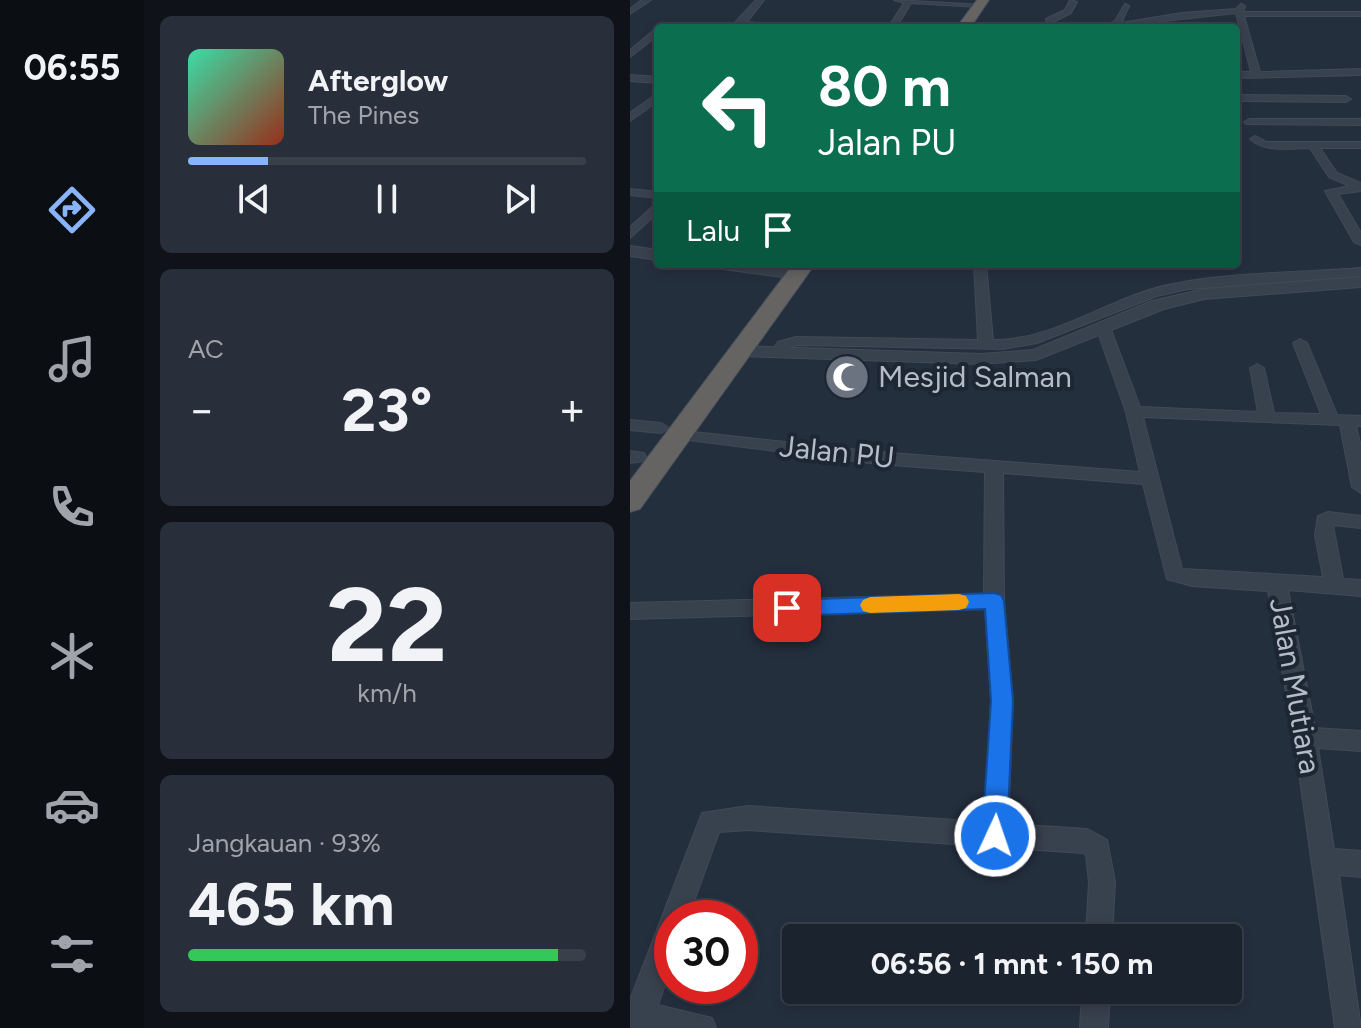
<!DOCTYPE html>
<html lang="id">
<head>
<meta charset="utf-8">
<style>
  body { margin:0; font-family:Figtree,sans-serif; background:#282f3a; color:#f1f3f6; height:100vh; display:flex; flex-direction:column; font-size:30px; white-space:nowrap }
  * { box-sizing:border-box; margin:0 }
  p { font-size:26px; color:#a0a4aa }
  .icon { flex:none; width:44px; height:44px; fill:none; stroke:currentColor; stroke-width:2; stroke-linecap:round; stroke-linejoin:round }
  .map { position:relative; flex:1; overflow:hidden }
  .sheet { display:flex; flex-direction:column; gap:16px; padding:16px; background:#0f1319; width:486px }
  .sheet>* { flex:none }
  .top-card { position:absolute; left:24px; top:24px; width:586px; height:244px; border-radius:8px; box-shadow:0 4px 12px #0003,0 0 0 2px #39404a; background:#0b6e4f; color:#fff; overflow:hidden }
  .speed { position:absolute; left:24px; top:900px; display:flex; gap:16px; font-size:40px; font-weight:700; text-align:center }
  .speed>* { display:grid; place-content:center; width:104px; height:104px; border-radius:50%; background:#1b232e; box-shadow:0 4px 12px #0003,0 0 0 2px #39404a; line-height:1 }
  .speed .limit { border:12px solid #d22; background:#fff; color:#111 }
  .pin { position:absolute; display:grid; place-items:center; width:68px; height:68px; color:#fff; margin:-34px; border-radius:16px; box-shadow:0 4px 12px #0006 }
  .me { position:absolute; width:88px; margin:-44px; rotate:3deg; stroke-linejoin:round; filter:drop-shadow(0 0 6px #0008) }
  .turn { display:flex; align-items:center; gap:28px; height:168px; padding:0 32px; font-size:36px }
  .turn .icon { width:104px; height:104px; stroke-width:2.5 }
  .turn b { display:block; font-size:56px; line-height:68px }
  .then { display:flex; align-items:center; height:76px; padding:0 32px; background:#0003; gap:16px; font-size:30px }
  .big { font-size:60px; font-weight:700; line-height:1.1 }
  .sheet .tile { flex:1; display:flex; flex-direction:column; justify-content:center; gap:12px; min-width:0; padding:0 28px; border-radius:12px; background:#282f3a }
  .sheet .dial { align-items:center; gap:0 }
  .dial b { font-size:104px; line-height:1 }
  .song { display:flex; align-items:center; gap:24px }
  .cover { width:96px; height:96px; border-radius:12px; background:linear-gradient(135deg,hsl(160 70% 55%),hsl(10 70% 35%)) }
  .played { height:8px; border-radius:4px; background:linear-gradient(90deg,#8ab4f8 20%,#39404a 20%) }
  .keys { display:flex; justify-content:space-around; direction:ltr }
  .heat { display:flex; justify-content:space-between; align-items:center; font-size:44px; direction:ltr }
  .charge { height:12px; border-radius:6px; background:linear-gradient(90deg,#34c759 93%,#39404a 0) }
  .trip { position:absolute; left:152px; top:924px; width:460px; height:80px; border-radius:8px; background:#1b232e; box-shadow:0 4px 12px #0003,0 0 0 2px #39404a; font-weight:700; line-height:80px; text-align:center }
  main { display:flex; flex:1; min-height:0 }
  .tabs { display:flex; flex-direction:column; width:144px; justify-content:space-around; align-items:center; background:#0b0e12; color:#a0a4aa }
  .tabs .icon { width:56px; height:56px }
  .tabs .selected { color:#8ab4f8 }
  .tabs b { font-size:36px; color:#f1f3f6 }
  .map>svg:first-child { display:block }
</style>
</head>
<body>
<main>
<nav class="tabs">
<b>06:55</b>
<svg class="icon selected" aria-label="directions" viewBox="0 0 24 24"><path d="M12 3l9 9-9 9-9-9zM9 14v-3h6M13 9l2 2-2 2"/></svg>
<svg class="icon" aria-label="music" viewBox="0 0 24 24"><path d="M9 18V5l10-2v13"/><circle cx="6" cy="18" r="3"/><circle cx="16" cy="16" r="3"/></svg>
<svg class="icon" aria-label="phone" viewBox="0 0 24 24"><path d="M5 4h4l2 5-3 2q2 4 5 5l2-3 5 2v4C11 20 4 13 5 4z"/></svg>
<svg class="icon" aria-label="climate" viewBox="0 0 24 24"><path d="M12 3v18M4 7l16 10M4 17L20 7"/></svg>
<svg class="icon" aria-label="car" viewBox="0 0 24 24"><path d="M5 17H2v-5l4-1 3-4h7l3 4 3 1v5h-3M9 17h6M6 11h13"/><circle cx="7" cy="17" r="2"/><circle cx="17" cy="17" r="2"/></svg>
<svg class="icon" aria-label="filters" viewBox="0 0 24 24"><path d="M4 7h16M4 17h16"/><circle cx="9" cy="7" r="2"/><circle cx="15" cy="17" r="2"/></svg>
</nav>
<section class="sheet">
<div class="tile">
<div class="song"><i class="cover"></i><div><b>Afterglow</b><p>The Pines</p></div></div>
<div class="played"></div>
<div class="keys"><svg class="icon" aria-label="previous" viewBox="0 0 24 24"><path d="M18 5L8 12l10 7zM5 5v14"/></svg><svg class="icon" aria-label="pause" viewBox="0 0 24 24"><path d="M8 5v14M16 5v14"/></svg><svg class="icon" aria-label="next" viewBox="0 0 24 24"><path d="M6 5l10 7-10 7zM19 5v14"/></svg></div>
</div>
<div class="tile"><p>AC</p>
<div class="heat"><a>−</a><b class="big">23°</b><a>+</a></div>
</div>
<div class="tile dial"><b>22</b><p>km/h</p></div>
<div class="tile"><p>Jangkauan · 93%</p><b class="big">465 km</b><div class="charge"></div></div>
</section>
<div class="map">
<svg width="731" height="1028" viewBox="0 0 731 1028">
  <rect width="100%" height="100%" fill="#242f3e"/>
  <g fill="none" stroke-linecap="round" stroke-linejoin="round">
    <g stroke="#414a57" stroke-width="2">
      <g id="minor">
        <polygon points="12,0 21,0 0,14 0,9"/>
        <polygon points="126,0 134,0 117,22 187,28 100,28"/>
        <polygon points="264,0 354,5 350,7 281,3 266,28 258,28 274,3"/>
        <polygon points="440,0 447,2 441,13 423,22 426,28 418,28 416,19 435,10"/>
        <polygon points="495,4 499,6 491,23 552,13 606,9 611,4 615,6 613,12 731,12 731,16 614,16 630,72 731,69 731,75 606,78 606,72 621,72 606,13 471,28 485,21"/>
        <polygon points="47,23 84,26 88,28 44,27"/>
        <polygon points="23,31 28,31 28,35 0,57 0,50"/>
        <polygon points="0,75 28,77 28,83 0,81"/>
        <polygon points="28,93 28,101 0,121 0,113"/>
        <polygon points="606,95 716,96 721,99 716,102 606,101"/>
        <polygon points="619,119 731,119 731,125 616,124 614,122"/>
        <path d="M625,136L636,142H731V148H690L707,173L731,183V191L708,194L731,233V245L724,242L695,191L720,186L699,177L680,148C660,148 636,153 620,139Z"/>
        <polygon points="0,189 28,192 28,198 0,195"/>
        <polygon points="28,202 28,212 0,238 0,227"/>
        <path d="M344,264H356L363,340C417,341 468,306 519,290C579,272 667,273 731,268V276L558,289L527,296L407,343L373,349L167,345L158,348L152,357H142L140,354L148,342L166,337L348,340Z"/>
        <polygon points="473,323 480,327 510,407 628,412 620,368 627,364 634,368 644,413 691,414 663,343 670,339 677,343 707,415 731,416 731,426 726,426 731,447 731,493 722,487 710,425 513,417 552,569 693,577 685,535 688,516 698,512 731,516 731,528 703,525 713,579 731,580 731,596 658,590 685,728 731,731 731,751 688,748 704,849 731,851 731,877 709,875 731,1028 705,1028 664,737 638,591 562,586 537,579 513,484 373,473 374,601 383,701 378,824 457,829 477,840 485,882 482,938 456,938 459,882 456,855 453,853 118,830 89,832 58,918 42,918 42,965 28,1005 82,1018 86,1028 0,1028 0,1000 72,813 118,806 354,822 361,701 355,609 0,619 0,603 354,594 355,472 248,464 51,439 43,434 45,430 248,452 510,472 496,412 466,327"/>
        <polygon points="0,420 31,423 39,428 31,433 0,430"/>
        <polygon points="0,451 14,453 16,457 14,461 0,463"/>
        <polygon points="452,990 480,990 478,1028 450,1028"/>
      </g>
    </g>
    <g stroke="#414a57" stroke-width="2">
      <g id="tertiary">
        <polygon points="0,246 28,250 28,260 0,256"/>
        <path d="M84,264C106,264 159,260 175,274L167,279L92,269Z"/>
        <polygon points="731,277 731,287 574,299 534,309 406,360 351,364 112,356 103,351 112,346 351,354 403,350 522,301 574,289"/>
      </g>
    </g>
    <g stroke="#434c59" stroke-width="2">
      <g id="trunk">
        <polygon points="347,0 359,0 340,28 326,28"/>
        <polygon points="163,264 185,264 10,509 0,512 0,481"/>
      </g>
    </g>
    <use href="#minor" fill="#38414e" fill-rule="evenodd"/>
    <use href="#tertiary" fill="#38414e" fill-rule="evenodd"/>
    <use href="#trunk" fill="#656462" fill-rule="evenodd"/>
  </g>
  <polygon fill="#1a73e8" stroke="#114b97" stroke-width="2" points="364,593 371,595 374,601 383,701 377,836 374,845 365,848 356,845 352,836 361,701 355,609 157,616 149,613 147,608 149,602 157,600"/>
  <polygon fill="#f59e0b" points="329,594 336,596 339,602 336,608 329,610 240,613 233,611 230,605 233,600 240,597"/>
  <defs>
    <g id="mosque-disc" transform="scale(2.3)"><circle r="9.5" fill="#6b7280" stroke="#1d2633"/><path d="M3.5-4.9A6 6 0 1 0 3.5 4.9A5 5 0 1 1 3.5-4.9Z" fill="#fff"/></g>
  </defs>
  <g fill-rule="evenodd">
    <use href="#mosque-disc" x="217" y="377"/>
  </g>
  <g text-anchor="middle" stroke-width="8" stroke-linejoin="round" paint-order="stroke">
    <g font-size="30" fill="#b4bcc9" stroke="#1d2633" text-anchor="start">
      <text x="248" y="387">Mesjid Salman</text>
    </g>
    <g font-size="30" fill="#b4bcc9" stroke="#1d2633">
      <text transform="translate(207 452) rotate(6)" y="10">Jalan PU</text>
      <text transform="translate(665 686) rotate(80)" y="10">Jalan Mutiara</text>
    </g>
  </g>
</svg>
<div class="speed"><div class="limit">30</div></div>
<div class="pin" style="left:157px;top:608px;background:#d93025"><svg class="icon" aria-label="arrive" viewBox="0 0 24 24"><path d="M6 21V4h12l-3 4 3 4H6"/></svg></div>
<svg class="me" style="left:365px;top:836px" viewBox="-20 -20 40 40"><circle r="17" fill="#1a73e8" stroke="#fff" stroke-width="3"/><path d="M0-11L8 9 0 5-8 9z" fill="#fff"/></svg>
<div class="trip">06:56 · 1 mnt · 150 m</div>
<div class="top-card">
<div class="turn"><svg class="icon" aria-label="left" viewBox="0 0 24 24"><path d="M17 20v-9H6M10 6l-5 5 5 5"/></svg><div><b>80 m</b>Jalan PU</div></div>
<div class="then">Lalu<svg class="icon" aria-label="arrive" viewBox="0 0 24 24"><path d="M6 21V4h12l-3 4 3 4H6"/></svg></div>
</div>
</div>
</main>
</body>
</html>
